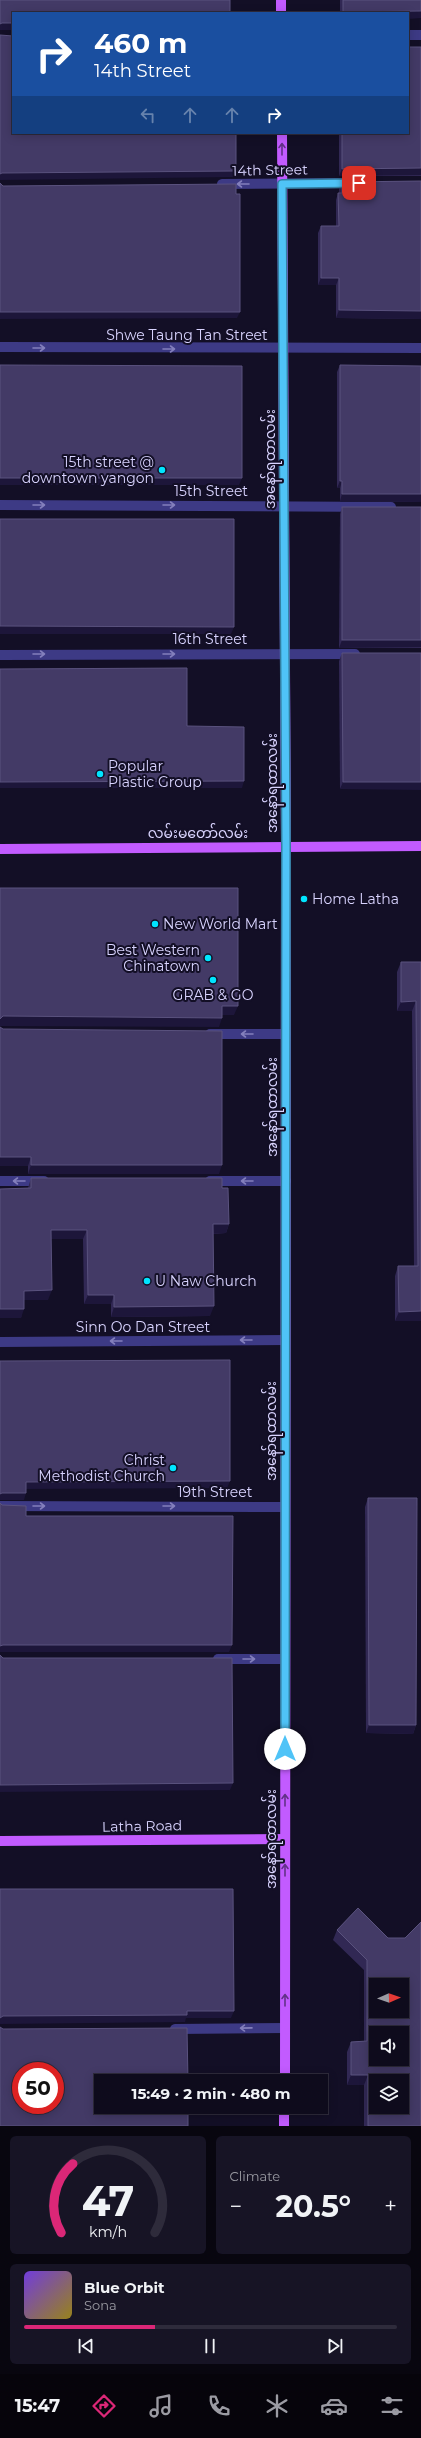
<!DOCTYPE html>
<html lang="en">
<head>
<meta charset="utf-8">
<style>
  body { margin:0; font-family:Montserrat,"Noto Sans Myanmar",sans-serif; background:#171425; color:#f1f3f6; height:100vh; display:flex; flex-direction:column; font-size:15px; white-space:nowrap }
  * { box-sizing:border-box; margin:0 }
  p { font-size:13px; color:#9b9ba3 }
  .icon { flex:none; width:22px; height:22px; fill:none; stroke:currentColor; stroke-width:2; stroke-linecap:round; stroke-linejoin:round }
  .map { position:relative; height:2126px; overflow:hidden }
  .details { display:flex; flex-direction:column; gap:10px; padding:10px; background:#08060f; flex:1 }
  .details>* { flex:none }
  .guide { position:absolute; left:12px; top:12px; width:397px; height:122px; border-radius:0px; box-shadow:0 2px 10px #0003,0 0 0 1px #2e2b3b; background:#1a4fa0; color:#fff; overflow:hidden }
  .needle { width:26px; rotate:88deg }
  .tools { position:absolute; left:369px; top:1978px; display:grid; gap:8px }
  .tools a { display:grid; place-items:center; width:40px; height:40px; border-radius:0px; background:#0e0b1c; box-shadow:0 2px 10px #0003,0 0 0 1px #2e2b3b; font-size:20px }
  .speed { position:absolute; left:12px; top:2062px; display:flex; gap:8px; font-size:20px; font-weight:700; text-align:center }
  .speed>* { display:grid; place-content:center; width:52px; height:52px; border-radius:50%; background:#0e0b1c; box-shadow:0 2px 10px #0003,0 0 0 1px #2e2b3b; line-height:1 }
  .speed .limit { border:6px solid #d22; background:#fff; color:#111 }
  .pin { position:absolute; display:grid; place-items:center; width:34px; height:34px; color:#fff; margin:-17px; border-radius:8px; box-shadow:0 2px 6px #0006 }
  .me { position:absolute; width:44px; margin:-22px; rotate:0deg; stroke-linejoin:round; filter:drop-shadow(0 0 3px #0008) }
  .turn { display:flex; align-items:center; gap:14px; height:84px; padding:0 16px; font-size:18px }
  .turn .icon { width:52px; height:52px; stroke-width:2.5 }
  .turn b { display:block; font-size:28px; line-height:34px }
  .lanes { display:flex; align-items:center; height:38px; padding:0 16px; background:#0003; justify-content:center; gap:20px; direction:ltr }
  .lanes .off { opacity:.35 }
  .big { font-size:30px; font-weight:700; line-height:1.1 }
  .details .widget { flex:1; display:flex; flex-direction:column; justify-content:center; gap:6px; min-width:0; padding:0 14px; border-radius:6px; background:#171425 }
  .details .dial { align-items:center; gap:0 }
  .dial svg { height:104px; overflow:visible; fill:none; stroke:#2e2b3b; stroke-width:7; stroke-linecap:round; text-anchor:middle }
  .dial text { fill:#f1f3f6; stroke:none }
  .song { display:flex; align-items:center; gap:12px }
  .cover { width:48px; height:48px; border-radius:6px; background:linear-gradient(135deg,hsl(260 70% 55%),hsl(50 70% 35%)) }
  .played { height:4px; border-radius:2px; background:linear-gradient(90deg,#db2777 35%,#2e2b3b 35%) }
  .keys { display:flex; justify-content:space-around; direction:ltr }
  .heat { display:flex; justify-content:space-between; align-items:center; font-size:22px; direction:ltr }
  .details .tiles { flex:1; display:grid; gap:10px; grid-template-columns:1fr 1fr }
  .widget:last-child { grid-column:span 2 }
  .trip { position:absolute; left:94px; top:2074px; width:234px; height:40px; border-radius:0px; background:#0e0b1c; box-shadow:0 2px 10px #0003,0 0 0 1px #2e2b3b; font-weight:700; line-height:40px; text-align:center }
  .dock { display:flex; height:64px; justify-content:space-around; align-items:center; background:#06040b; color:#9b9ba3 }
  .dock .icon { width:28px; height:28px }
  .dock .on { color:#db2777 }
  .dock b { font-size:18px; color:#f1f3f6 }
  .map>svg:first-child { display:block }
</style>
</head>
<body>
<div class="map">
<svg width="421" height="2126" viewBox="0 0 421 2126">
  <rect width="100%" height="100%" fill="#130f26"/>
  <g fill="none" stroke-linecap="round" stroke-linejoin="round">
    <g stroke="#3d3a85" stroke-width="10">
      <polyline points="408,35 421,35"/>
      <polyline points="222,184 354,183"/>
      <polyline points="0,347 421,348"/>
      <polyline points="0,505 391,507"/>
      <polyline points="0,655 355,654"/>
      <polyline points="210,1034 286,1034"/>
      <polyline points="0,1181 44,1181"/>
      <polyline points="210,1181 286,1181"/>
      <polyline points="0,1342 285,1340"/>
      <polyline points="0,1506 285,1507"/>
      <polyline points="218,1659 285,1659"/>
      <polyline points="175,2029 285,2028"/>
    </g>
    <g stroke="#c25bff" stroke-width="10">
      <polyline points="281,0 281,13"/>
      <polyline points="282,133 286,846 285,2081"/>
      <polyline points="0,849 421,846"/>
      <polyline points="0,1841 285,1839"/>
      <polyline points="284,2126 284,2107"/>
    </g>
  </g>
  <g fill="#312854">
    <polygon points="340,0 421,0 408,13 340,13"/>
    <polygon points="421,47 421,176 339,176 339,133 408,133"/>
    <polygon points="421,181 421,319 336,318 336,285 318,285 318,233 321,226 336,226 336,200 338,193 339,193 339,189 342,182"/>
    <polygon points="340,365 421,366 421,502 340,501 340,488 337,488 337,372"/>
    <polygon points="342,507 421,507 421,648 339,648 340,514"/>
    <polygon points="342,653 421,653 340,789 339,661"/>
    <polygon points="401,962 421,962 421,1321 395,1321 395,1276 398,1266 414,1266 412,1011 397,1011 397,972"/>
    <polygon points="0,1027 219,1174 28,1174 28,1166 0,1166"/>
    <polygon points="31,1178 222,1188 229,1224 226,1233 213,1234 210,1316 111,1317 111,1304 84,1304 83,1239 51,1239 48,1300 24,1300 21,1318 0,1318 0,1189 28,1188"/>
    <polygon points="368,1498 416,1725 413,1734 366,1733 365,1507"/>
    <polygon points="358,1908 421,2126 364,2126 364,2085 347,2085 347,2052 351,2042 364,2041 364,1970 333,1940 337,1930"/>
  </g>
  <g fill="#1d163a">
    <polygon points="421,11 421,18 408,19 408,13 343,13 343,12"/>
    <polygon points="2,23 13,23 13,30 0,30 0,24"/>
    <polygon points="421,168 421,175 339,176 342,169"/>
    <polygon points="236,171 233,177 0,180 0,174 2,173"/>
    <polygon points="321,278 339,278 336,285 318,285"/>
    <polygon points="339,310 421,311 421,319 336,318"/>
    <polygon points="0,312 240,312 237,318 0,319"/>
    <polygon points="0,478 242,478 239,485 0,485"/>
    <polygon points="340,481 342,481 340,488 337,488"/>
    <polygon points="342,494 421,494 421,502 340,501"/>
    <polygon points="0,626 234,627 231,634 0,634"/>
    <polygon points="342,640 421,640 421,647 339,648"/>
    <polygon points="244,781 242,788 0,788 0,782"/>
    <polygon points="343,782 421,782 421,790 340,789"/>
    <polygon points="416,1001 412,1011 397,1011 401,1002"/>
    <polygon points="222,1006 238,1006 234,1015 219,1015"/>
    <polygon points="3,1016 222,1018 219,1027 0,1026 0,1019"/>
    <polygon points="0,1157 31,1157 28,1166 0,1166"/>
    <polygon points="31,1165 222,1165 219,1174 28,1174"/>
    <polygon points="213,1224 229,1224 226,1233 209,1234"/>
    <polygon points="51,1230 87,1230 83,1239 47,1239"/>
    <polygon points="52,1290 48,1300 21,1300 24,1291"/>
    <polygon points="88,1295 114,1295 111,1304 84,1304"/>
    <polygon points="214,1306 210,1316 111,1317 114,1307"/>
    <polygon points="0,1309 24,1309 21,1318 0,1318"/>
    <polygon points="421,1311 421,1321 395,1321 399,1312"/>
    <polygon points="230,1481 227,1488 24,1489 26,1482"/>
    <polygon points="2,1493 26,1493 24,1500 0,1500 0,1494"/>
    <polygon points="3,1645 232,1645 229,1652 0,1652 0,1646"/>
    <polygon points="369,1725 416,1725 413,1734 366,1733"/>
    <polygon points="233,1783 230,1790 0,1792 0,1785"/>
    <polygon points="187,2011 234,2011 231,2018 186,2018 185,2022 0,2024 0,2018 3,2016"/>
    <polygon points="351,2075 368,2075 364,2085 347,2085"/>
  </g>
  <g fill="#433a66" stroke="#5a527e" fill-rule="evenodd">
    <polygon points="0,0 230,0 230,13 13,13 13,23 2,23 0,24"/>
    <polygon points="343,0 421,0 421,11 343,12"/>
    <polygon points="0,35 13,36 13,133 236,133 236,171 2,173 0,174"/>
    <polygon points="408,47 421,47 421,168 342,169 342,133 408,133"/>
    <polygon points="421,181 421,311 339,310 339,278 321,278 321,226 339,226 338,193 342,193 342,182"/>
    <polygon points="0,183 3,186 236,184 236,194 240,194 240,312 0,312"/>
    <polygon points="0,365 242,366 242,478 0,478"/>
    <polygon points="340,365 421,366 421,494 342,494 342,481 340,481"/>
    <rect x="342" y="507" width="79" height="133"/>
    <polygon points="0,519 234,519 234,627 0,626"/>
    <polygon points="342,653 421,653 421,782 343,782"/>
    <polygon points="187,668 187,726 244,727 244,781 0,782 0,669"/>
    <polygon points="0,888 238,888 238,1006 222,1006 222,1018 3,1016 0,1019"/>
    <polygon points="401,962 421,962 421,1311 399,1312 398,1266 418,1266 416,1001 401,1002"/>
    <polygon points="0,1027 3,1029 222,1031 222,1165 31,1165 31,1157 0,1157"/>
    <polygon points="31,1178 222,1178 222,1188 228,1188 229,1224 213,1224 214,1306 114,1307 114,1295 88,1295 87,1230 51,1230 52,1290 24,1291 24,1309 0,1309 0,1189 31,1188"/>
    <polygon points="230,1360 230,1481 26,1482 26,1493 2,1493 0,1494 0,1361"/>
    <polygon points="368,1498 417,1498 416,1725 369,1725"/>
    <polygon points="0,1503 2,1505 26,1506 26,1516 233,1516 232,1645 3,1645 0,1646"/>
    <polygon points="0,1655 3,1658 232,1658 233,1783 0,1785"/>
    <polygon points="0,1889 233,1889 234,2011 187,2011 187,2015 3,2016 0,2018"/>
    <path d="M358,1908L388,1938H405L421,1922V2126H368V2075H351V2042L367,2041V1960L337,1930ZM376,1985H402V2011H376ZM376,2033H402V2059H376ZM376,2081H402V2107H376Z"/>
    <path d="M0,2027L3,2029L187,2028L188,2081H101V2107H188V2126H0ZM21,2071H55V2105H21Z"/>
  </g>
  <defs><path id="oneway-shaft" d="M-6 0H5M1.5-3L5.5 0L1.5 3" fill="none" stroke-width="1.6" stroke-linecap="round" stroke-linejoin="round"/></defs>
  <g stroke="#623188">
    <use href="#oneway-shaft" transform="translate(282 149) rotate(-90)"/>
    <use href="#oneway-shaft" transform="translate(285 1800) rotate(-90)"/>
    <use href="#oneway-shaft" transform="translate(285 1870) rotate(-90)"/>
    <use href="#oneway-shaft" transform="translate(285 2000) rotate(-90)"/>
  </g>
  <g stroke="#837fbc">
    <use href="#oneway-shaft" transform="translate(243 184) rotate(180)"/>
    <use href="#oneway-shaft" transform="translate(39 348)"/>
    <use href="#oneway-shaft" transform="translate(169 349)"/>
    <use href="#oneway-shaft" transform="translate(39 505)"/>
    <use href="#oneway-shaft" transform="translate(169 505)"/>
    <use href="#oneway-shaft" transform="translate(39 654)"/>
    <use href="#oneway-shaft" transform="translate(169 654)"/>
    <use href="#oneway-shaft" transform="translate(247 1034) rotate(-180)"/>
    <use href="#oneway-shaft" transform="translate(19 1181) rotate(-180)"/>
    <use href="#oneway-shaft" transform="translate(247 1181) rotate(-180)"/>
    <use href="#oneway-shaft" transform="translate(246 1340) rotate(180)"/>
    <use href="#oneway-shaft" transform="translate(116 1341) rotate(180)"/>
    <use href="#oneway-shaft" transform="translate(39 1506)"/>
    <use href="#oneway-shaft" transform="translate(169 1506)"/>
    <use href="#oneway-shaft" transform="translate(249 1659)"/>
    <use href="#oneway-shaft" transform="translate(246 2028) rotate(179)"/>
  </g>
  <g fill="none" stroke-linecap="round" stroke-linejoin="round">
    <g stroke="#337fa1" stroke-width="10">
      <polyline id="route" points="285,1749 286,846 282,184 359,183"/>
    </g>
    <use href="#route" stroke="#4fc3f7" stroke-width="7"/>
  </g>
  <g fill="#00e5ff" stroke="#130f26" stroke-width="1.5">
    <circle cx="162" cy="470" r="4"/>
    <circle cx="100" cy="774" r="4"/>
    <circle cx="304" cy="899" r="4"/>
    <circle cx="155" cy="924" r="4"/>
    <circle cx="208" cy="958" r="4"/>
    <circle cx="213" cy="980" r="4"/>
    <circle cx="147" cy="1281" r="4"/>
    <circle cx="173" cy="1468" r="4"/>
  </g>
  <g text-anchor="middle" stroke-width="4" stroke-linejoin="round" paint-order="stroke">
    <g font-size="14" fill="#d9d4ff" stroke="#130f26">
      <text transform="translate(270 170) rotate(-1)" y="5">14th Street</text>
      <text x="187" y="340">Shwe Taung Tan Street</text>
      <text transform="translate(270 459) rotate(-90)" y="5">အနော်ရထာလမ်း</text>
      <text x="211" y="496">15th Street</text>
      <text x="210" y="644">16th Street</text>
      <text transform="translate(272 783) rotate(-90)" y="5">အနော်ရထာလမ်း</text>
      <text x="198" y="838">လမ်းမတော်လမ်း</text>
      <text transform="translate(272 1107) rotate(-90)" y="5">အနော်ရထာလမ်း</text>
      <text x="143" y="1332">Sinn Oo Dan Street</text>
      <text transform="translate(271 1431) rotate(-90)" y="5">အနော်ရထာလမ်း</text>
      <text x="215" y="1497">19th Street</text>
      <text transform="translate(142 1826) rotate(-1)" y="5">Latha Road</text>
      <text transform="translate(271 1839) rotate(-90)" y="5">အနော်ရထာလမ်း</text>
    </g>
    <g font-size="14" fill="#d9d4ff" stroke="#130f26" text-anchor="start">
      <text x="154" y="467" text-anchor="end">15th street @<tspan x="154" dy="16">downtown yangon</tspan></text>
      <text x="108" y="771">Popular<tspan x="108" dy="16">Plastic Group</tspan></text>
      <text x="312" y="904">Home Latha</text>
      <text x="163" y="929">New World Mart</text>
      <text x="200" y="955" text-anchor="end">Best Western<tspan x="200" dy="16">Chinatown</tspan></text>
      <text x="213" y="1000" text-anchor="middle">GRAB &amp; GO</text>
      <text x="155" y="1286">U Naw Church</text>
      <text x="165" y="1465" text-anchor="end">Christ<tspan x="165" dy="16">Methodist Church</tspan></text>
    </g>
  </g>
</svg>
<div class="tools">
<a><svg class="needle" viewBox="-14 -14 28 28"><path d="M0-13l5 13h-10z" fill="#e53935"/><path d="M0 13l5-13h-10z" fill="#9b9ba3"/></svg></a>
<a><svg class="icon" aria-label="sound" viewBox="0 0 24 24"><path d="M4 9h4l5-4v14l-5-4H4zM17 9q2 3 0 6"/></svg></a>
<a><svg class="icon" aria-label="layers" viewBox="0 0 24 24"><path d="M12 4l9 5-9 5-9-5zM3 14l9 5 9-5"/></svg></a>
</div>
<div class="speed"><div class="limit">50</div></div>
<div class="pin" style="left:359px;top:183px;background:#d93025"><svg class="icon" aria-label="arrive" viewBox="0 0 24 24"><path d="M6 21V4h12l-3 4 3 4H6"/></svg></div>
<svg class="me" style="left:285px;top:1749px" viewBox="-20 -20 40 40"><circle r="19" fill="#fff"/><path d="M0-13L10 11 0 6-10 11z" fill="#4fc3f7"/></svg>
<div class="trip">15:49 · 2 min · 480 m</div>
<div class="guide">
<div class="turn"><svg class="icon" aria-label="right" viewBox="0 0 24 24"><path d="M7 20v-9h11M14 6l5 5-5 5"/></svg><div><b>460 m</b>14th Street</div></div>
<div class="lanes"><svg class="icon off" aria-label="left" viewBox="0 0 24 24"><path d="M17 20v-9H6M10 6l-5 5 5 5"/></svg><svg class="icon off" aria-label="ahead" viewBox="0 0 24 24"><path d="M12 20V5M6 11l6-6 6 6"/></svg><svg class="icon off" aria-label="ahead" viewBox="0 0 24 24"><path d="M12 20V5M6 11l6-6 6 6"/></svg><svg class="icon" aria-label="right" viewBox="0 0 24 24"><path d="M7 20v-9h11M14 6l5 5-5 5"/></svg></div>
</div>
</div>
<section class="details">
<div class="tiles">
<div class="widget dial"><svg viewBox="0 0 100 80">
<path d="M14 69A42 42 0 1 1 86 69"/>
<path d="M14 69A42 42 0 0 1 23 16" stroke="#db2777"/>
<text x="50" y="56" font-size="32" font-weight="700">47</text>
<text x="50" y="72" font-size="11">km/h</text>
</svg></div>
<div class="widget"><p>Climate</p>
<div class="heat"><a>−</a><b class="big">20.5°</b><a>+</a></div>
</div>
<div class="widget">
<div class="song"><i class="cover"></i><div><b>Blue Orbit</b><p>Sona</p></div></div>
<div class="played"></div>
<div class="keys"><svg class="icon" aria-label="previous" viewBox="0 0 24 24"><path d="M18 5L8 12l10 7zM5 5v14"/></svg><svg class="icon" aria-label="pause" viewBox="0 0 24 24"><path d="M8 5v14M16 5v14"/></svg><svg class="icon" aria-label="next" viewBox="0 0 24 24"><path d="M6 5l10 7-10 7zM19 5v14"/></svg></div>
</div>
</div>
</section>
<nav class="dock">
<b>15:47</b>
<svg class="icon on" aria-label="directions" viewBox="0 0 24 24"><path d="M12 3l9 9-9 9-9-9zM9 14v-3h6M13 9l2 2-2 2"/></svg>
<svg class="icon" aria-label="music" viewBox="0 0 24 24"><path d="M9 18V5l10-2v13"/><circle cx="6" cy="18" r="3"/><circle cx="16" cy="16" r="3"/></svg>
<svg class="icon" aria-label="phone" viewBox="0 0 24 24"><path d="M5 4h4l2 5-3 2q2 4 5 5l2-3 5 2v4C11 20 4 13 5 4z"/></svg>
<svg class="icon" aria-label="climate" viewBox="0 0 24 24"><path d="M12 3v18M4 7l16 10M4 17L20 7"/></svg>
<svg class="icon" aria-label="car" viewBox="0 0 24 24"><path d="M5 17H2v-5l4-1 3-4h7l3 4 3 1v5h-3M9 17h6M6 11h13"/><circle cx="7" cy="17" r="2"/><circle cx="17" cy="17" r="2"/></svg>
<svg class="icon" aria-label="filters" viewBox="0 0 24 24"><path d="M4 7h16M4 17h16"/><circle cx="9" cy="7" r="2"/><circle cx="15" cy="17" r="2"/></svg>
</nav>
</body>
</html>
